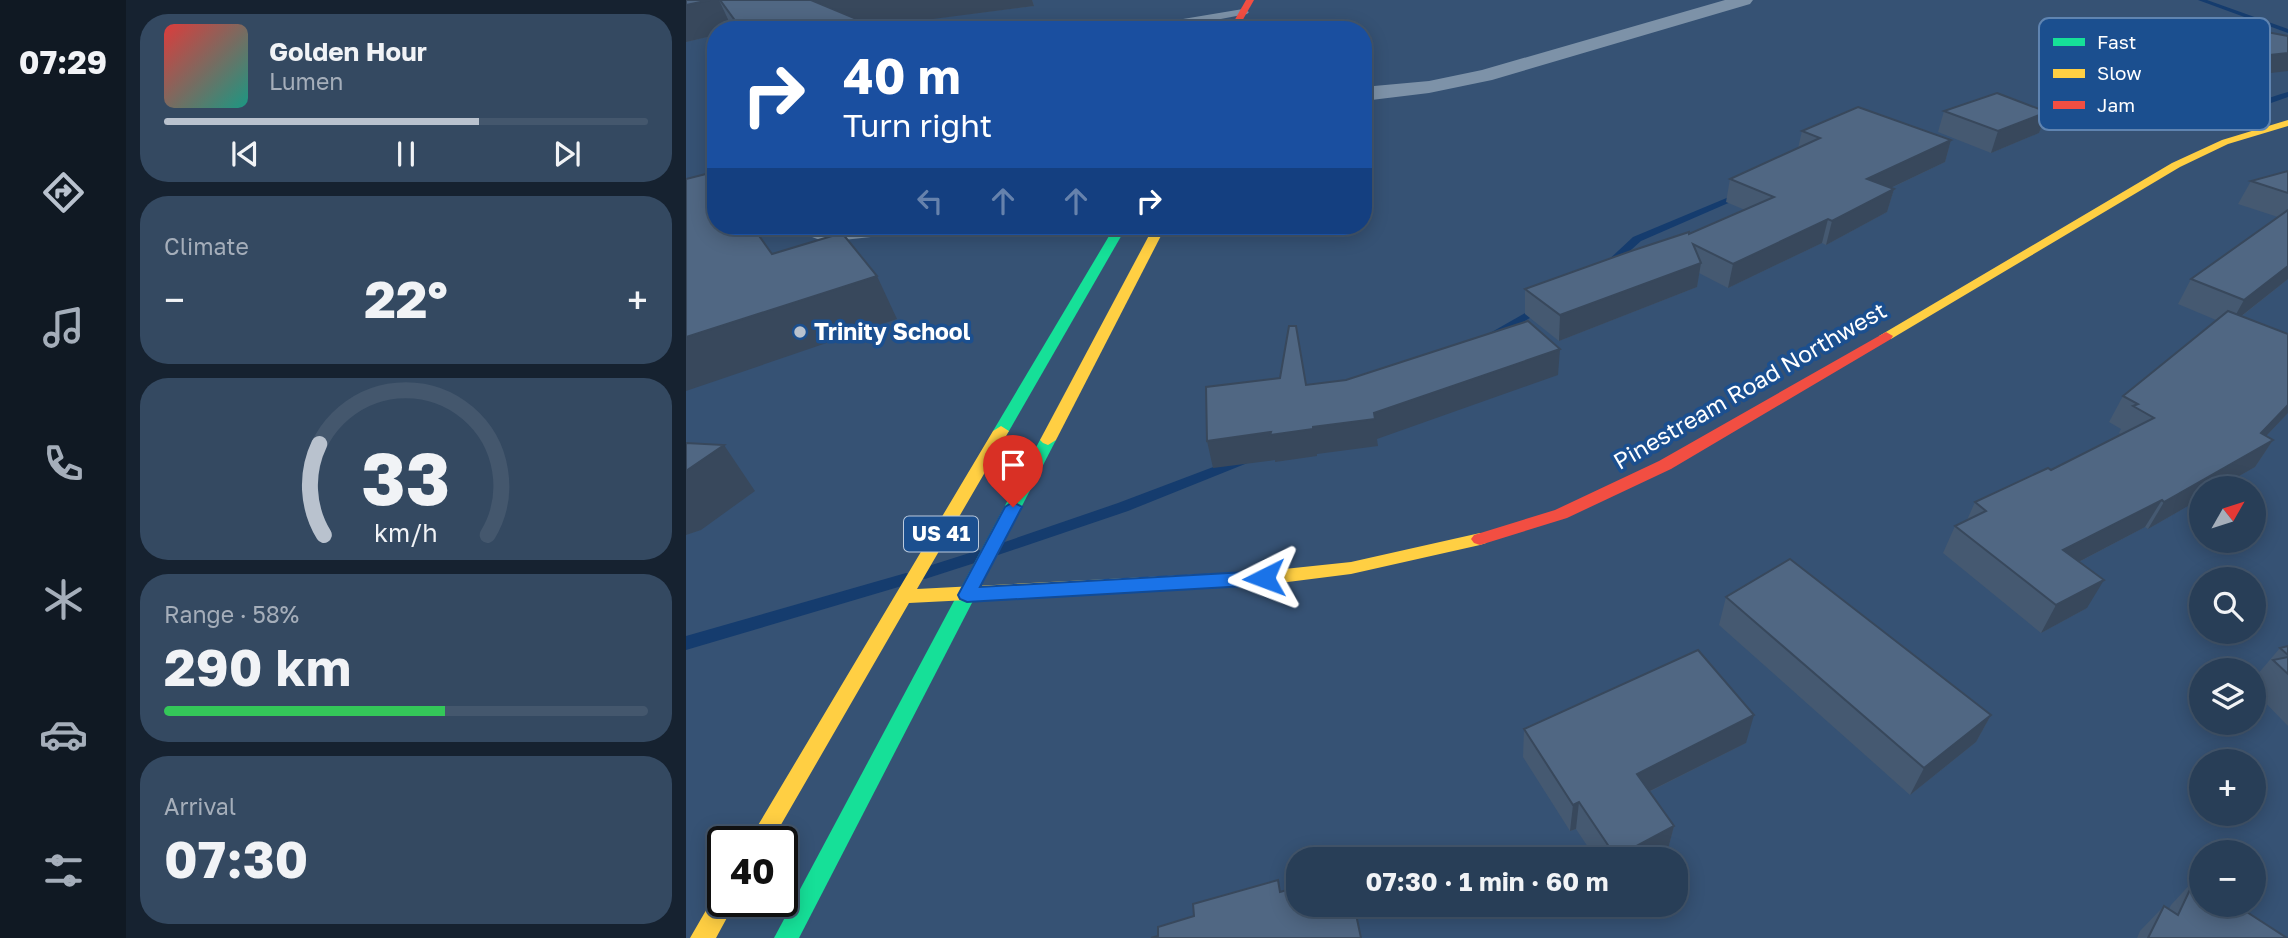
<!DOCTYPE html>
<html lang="en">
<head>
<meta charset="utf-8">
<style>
  body { margin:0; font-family:"Golos Text",sans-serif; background:#344961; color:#f1f3f6; height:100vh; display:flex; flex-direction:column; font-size:26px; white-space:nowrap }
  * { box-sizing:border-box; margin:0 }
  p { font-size:23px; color:#a5aeba }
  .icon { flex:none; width:38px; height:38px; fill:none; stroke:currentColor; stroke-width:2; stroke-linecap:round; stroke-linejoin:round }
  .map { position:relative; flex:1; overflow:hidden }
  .side { display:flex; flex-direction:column; gap:14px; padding:14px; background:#162230; width:560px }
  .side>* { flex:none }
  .banner { position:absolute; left:21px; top:21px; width:665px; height:214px; border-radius:28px; box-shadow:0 4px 18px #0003,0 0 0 2px #44576d; background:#1a4fa0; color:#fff; overflow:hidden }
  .needle { width:46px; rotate:51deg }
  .tools { position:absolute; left:1503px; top:476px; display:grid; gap:14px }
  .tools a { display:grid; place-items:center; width:77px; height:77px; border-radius:50%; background:#283e57; box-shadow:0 4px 18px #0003,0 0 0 2px #44576d; font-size:35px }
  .speed { position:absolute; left:21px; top:826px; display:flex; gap:14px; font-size:35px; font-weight:700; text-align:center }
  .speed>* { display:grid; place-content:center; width:91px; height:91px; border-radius:50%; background:#283e57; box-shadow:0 4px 18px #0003,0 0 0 2px #44576d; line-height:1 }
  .speed .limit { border:4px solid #111; border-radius:10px; background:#fff; color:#111 }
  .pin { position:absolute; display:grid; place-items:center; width:60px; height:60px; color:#fff; margin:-72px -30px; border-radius:50% 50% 50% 0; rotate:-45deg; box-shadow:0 0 7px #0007 }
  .pin .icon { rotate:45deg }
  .me { position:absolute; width:77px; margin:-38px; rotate:267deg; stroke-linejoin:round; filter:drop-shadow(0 0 5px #0008) }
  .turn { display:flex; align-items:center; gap:24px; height:147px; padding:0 21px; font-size:32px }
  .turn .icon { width:91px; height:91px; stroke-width:2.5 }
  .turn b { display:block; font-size:49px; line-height:60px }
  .lanes { display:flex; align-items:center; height:66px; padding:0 21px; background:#0003; justify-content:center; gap:35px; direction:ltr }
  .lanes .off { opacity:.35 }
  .big { font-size:52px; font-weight:700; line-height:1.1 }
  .side .widget { flex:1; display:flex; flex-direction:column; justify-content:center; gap:10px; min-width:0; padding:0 24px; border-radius:28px; background:#344961 }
  .side .dial { align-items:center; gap:0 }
  .dial svg { height:182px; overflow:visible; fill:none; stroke:#44576d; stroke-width:7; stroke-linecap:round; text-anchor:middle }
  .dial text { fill:#f1f3f6; stroke:none }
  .song { display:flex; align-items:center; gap:21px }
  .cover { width:84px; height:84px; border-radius:10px; background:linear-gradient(135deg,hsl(0 70% 55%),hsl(170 70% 35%)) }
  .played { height:7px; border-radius:4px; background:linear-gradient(90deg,#b9c2ce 65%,#44576d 65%) }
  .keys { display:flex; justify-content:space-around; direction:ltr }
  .heat { display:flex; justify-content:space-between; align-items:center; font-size:38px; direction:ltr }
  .charge { height:10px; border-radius:5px; background:linear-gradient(90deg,#34c759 58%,#44576d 0) }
  .trip { position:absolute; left:600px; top:847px; width:402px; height:70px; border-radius:28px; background:#283e57; box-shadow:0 4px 18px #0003,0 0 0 2px #44576d; font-weight:700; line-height:70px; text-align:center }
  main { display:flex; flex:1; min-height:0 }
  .menu { display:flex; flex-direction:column; width:126px; justify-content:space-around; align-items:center; background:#101923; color:#a5aeba }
  .menu .icon { width:49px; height:49px }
  .menu .active { color:#b9c2ce }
  .menu b { font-size:32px; color:#f1f3f6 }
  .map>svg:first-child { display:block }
</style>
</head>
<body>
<main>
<nav class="menu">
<b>07:29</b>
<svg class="icon active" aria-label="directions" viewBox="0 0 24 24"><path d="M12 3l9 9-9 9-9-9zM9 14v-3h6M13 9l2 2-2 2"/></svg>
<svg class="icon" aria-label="music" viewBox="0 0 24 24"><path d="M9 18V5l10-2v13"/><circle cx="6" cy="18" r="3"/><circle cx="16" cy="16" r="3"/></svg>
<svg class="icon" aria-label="phone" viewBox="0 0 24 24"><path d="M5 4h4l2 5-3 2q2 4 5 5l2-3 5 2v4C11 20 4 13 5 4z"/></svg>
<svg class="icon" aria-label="climate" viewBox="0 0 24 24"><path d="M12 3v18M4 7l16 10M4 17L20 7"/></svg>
<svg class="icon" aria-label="car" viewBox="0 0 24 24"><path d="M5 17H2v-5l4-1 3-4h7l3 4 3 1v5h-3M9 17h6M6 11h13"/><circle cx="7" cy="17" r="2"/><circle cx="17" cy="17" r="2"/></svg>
<svg class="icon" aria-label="filters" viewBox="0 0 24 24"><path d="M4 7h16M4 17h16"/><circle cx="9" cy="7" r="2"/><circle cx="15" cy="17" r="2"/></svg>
</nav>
<section class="side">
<div class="widget">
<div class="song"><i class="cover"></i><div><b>Golden Hour</b><p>Lumen</p></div></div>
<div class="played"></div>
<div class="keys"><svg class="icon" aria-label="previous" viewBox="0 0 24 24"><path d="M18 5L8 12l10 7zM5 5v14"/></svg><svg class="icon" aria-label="pause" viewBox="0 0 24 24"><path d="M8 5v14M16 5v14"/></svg><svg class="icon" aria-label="next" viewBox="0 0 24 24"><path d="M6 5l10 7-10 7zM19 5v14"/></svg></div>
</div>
<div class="widget"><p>Climate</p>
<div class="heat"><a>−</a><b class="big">22°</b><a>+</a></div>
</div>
<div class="widget dial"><svg viewBox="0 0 100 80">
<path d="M14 69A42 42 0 1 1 86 69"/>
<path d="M14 69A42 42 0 0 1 12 29" stroke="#b9c2ce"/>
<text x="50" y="56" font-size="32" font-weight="700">33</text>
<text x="50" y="72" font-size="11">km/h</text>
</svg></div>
<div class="widget"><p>Range · 58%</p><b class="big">290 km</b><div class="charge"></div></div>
<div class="widget"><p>Arrival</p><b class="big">07:30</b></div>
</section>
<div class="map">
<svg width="1602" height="938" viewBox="0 0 1602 938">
  <rect width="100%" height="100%" fill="#365274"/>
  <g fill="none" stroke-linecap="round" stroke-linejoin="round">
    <g fill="#153c6e" fill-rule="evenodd">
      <polygon points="1512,0 1521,0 1602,29 1602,33"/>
      <path d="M1602,92V97C1518,129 1430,126 1341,128L1337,125L1341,122C1407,121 1475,125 1540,111C1562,106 1581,98 1602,92Z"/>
      <polygon points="1055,192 1063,194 955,241 926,267 922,268 917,265 947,237"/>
      <polygon points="855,304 859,305 859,309 807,340 803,341 797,337"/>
      <polygon points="559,455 566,459 564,462 442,511 312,555 307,554 304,550 307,546 432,503"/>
      <polygon points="293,550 298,552 301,556 298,560 239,579 233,577 231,573 233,569"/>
      <polygon points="220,573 226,575 228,579 226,583 0,650 0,636"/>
    </g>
    <g fill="#7d92a8" fill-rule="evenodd">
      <polygon points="557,9 563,12 561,14 477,30 449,30 455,26"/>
      <polygon points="105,226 128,226 141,231 193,226 249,226 240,231 139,242 108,230"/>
    </g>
    <polygon fill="#7d92a8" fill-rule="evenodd" points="1039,0 1067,0 1064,4 806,80 743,93 677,101 677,87 743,81 796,70"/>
    <g fill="#16e098" fill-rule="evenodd">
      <polygon points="429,226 441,226 323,431 320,434 310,434 307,431"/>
      <polygon points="362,435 370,440 113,938 88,938 354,440"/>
    </g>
    <g fill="#ffcf43" fill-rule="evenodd">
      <polygon points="1602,120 1602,126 1542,144 1494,167 1205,339 1195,339 1193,336 1486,163 1536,140"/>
      <polygon points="468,226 480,226 370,440 362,445 357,443 354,440"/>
      <polygon points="315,426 323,431 231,589 578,571 665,562 794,533 800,535 803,539 800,543 794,545 665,574 578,585 223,603 85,842 62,842 307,431"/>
      <polygon points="37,890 37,901 50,901 30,938 4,938 30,893"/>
    </g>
    <g fill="#f24e42" fill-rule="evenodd">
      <polygon points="560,0 568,0 551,30 543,30"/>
      <polygon points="1200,332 1207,336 1205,339 985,469 881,518 794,545 788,543 785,539 788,535 869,510 973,461"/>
    </g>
  </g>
  <g fill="#455971">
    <polygon points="0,0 346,0 348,6 188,26 197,30 30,30 30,35 0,42"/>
    <polygon points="1370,35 1508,39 1602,36 1437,90 1364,54"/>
    <polygon points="1258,111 1361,112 1353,133 1305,153 1252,132"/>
    <polygon points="1116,131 1265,140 1259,162 1205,188 1208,189 1201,212 1140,245 1136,243 1042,288 1013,273 1011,287 873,341 839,314 839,289 1003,234 1059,210 1040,202 1044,179 1112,148"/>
    <polygon points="1602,171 1602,279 1556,316 1602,413 1580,436 1587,440 1569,467 1532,488 1516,488 1516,498 1462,529 1459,527 1393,562 1401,608 1355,633 1257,553 1269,526 1281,520 1289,502 1365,470 1436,435 1433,433 1435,429 1423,422 1437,396 1530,320 1492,304 1505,279 1592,217 1552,204 1565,181"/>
    <polygon points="1040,597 1305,715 1290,742 1224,795 1033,625"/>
    <polygon points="1602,646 1602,726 1568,691 1568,683 1573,677 1571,675 1594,648"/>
    <polygon points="838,729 1060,743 963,792 988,826 981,853 969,859 910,859 890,829 884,831 837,757"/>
    <polygon points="1509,879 1601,938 1451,938 1454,931 1478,906 1483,909 1485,905"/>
  </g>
  <g fill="#38485c">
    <polygon points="24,0 33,0 47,30 30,30 30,35 0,42 0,5"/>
    <polygon points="124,0 346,0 348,6 162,30"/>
    <polygon points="1602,53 1602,71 1437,90 1445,70"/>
    <polygon points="1361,112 1353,133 1305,153 1312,131"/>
    <polygon points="1265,140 1259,162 1175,202 1181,179"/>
    <polygon points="1208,189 1201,212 1140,245 1146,221"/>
    <polygon points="1142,219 1136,243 1042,288 1047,264"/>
    <polygon points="1015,263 1011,287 873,341 874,315"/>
    <polygon points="1602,266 1602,279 1544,325 1558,300"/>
    <polygon points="191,276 211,319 0,391 0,337"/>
    <polygon points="874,349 872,375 691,439 692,446 631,454 631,456 589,462 589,460 527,468 521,441 627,427 688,413"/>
    <polygon points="1602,405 1602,413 1563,454 1587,440 1569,467 1532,488 1516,488 1516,498 1462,529 1478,502 1575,433"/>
    <polygon points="38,445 69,491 15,530 0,535 0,464"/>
    <polygon points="1476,500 1459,527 1362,578 1377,550"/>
    <polygon points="1418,580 1401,608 1355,633 1370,605"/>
    <polygon points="1068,715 1060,743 946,800 951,774"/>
    <polygon points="1305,715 1290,742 1224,795 1238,768"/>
    <polygon points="893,802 890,829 884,831 887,805"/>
    <polygon points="988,826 981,853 969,859 929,859 930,857"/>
  </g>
  <g fill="#506783" stroke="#38485c" stroke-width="2">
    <polygon points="0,0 24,0 0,5"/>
    <polygon points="34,0 125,0 197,30 56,30"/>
    <polygon points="1434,18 1508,39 1527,22 1602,36 1602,53 1445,70 1370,35"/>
    <polygon points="1311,93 1361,112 1312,131 1258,111"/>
    <polygon points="1172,107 1265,140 1181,179 1208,189 1146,221 1142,219 1047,264 1007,244 1015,263 874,315 839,289 945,251 1003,232 1003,234 1088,197 1044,179 1134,138 1116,131"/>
    <polygon points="1602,171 1602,193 1565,181"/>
    <polygon points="28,172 30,175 30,226 66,226 86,254 156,233 191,276 0,337 0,179"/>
    <polygon points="1602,210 1602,266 1558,300 1505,279"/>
    <polygon points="1542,311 1602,334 1602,405 1575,433 1587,440 1478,502 1476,500 1377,550 1418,580 1370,605 1269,526 1300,511 1289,502 1362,468 1365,470 1468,418 1447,406 1452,404 1437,396"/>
    <polygon points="842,321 874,349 688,413 689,419 627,427 627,429 584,435 585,432 521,441 520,387 594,378 603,326 610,326 620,385 660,380"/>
    <polygon points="0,443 38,445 0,471"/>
    <polygon points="1104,559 1305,715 1238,768 1040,597"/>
    <polygon points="1602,646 1602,655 1594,648"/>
    <polygon points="1012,650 1068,715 951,774 988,826 930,857 893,802 887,805 838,729"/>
    <polygon points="1602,657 1602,674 1587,660"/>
    <polygon points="1509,879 1516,883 1516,905 1550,905 1601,938 1462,938 1478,906 1492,915"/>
    <polygon points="592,880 594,892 612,887 612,905 668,905 675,938 465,938 472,936 472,927 508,916 507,904"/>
  </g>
  <polygon fill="#1a73e8" stroke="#114b97" stroke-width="2" points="327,502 336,507 294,587 578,571 584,573 587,578 584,583 578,585 281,602 274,599 272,595 319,507"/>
  <circle fill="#b9c2ce" stroke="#1b4f8f" stroke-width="2.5" cx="114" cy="332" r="7"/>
  <g text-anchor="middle" stroke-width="7" stroke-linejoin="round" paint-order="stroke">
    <rect fill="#1b4f8f" stroke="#bbcadd" stroke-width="2" x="218" y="516.5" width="74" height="35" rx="5"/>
    <g font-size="21" font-weight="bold" fill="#fff">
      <text x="255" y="541">US 41</text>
    </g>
    <g font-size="23" font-weight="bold" fill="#fff" stroke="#1b4f8f" text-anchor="start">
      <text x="128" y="340">Trinity School</text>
    </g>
    <g font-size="23" fill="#fff" stroke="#1b4f8f">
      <text transform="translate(1064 386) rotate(-30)" y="8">Pinestream Road Northwest</text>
    </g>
  </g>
  <rect x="1353" y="18" width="231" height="112" rx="10" fill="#1b4f8f" stroke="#5f84b1" stroke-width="2"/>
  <rect x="1367" y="38" width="32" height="8" fill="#16e098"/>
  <rect x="1367" y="69" width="32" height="9" fill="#ffcf43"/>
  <rect x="1367" y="101" width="32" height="8" fill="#f24e42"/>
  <g font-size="19" fill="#fff">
    <text x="1411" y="49">Fast</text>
    <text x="1411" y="80">Slow</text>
    <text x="1411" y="112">Jam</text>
  </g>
</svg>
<div class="tools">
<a><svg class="needle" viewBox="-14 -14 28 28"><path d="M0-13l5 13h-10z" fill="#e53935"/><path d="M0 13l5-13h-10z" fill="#a5aeba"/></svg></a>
<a><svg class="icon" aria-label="search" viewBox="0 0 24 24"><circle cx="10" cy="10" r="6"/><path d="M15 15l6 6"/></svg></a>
<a><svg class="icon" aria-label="layers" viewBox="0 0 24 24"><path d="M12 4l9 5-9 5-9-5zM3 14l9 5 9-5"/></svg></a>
<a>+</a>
<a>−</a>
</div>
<div class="speed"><div class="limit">40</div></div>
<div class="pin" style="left:327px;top:507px;background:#d93025"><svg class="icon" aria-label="arrive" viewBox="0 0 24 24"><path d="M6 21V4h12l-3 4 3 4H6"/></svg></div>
<svg class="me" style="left:578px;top:578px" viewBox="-20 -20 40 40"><path d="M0-17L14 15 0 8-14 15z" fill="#1a73e8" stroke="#fff" stroke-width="4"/></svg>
<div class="trip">07:30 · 1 min · 60 m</div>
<div class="banner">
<div class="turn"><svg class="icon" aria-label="right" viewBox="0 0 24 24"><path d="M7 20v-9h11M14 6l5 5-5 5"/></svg><div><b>40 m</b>Turn right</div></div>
<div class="lanes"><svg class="icon off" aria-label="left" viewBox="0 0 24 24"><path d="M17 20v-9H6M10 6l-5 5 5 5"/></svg><svg class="icon off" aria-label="ahead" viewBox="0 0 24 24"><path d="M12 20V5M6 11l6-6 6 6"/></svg><svg class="icon off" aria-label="ahead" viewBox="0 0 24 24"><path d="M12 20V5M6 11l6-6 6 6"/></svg><svg class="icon" aria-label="right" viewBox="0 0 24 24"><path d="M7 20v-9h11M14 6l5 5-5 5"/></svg></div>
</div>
</div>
</main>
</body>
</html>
